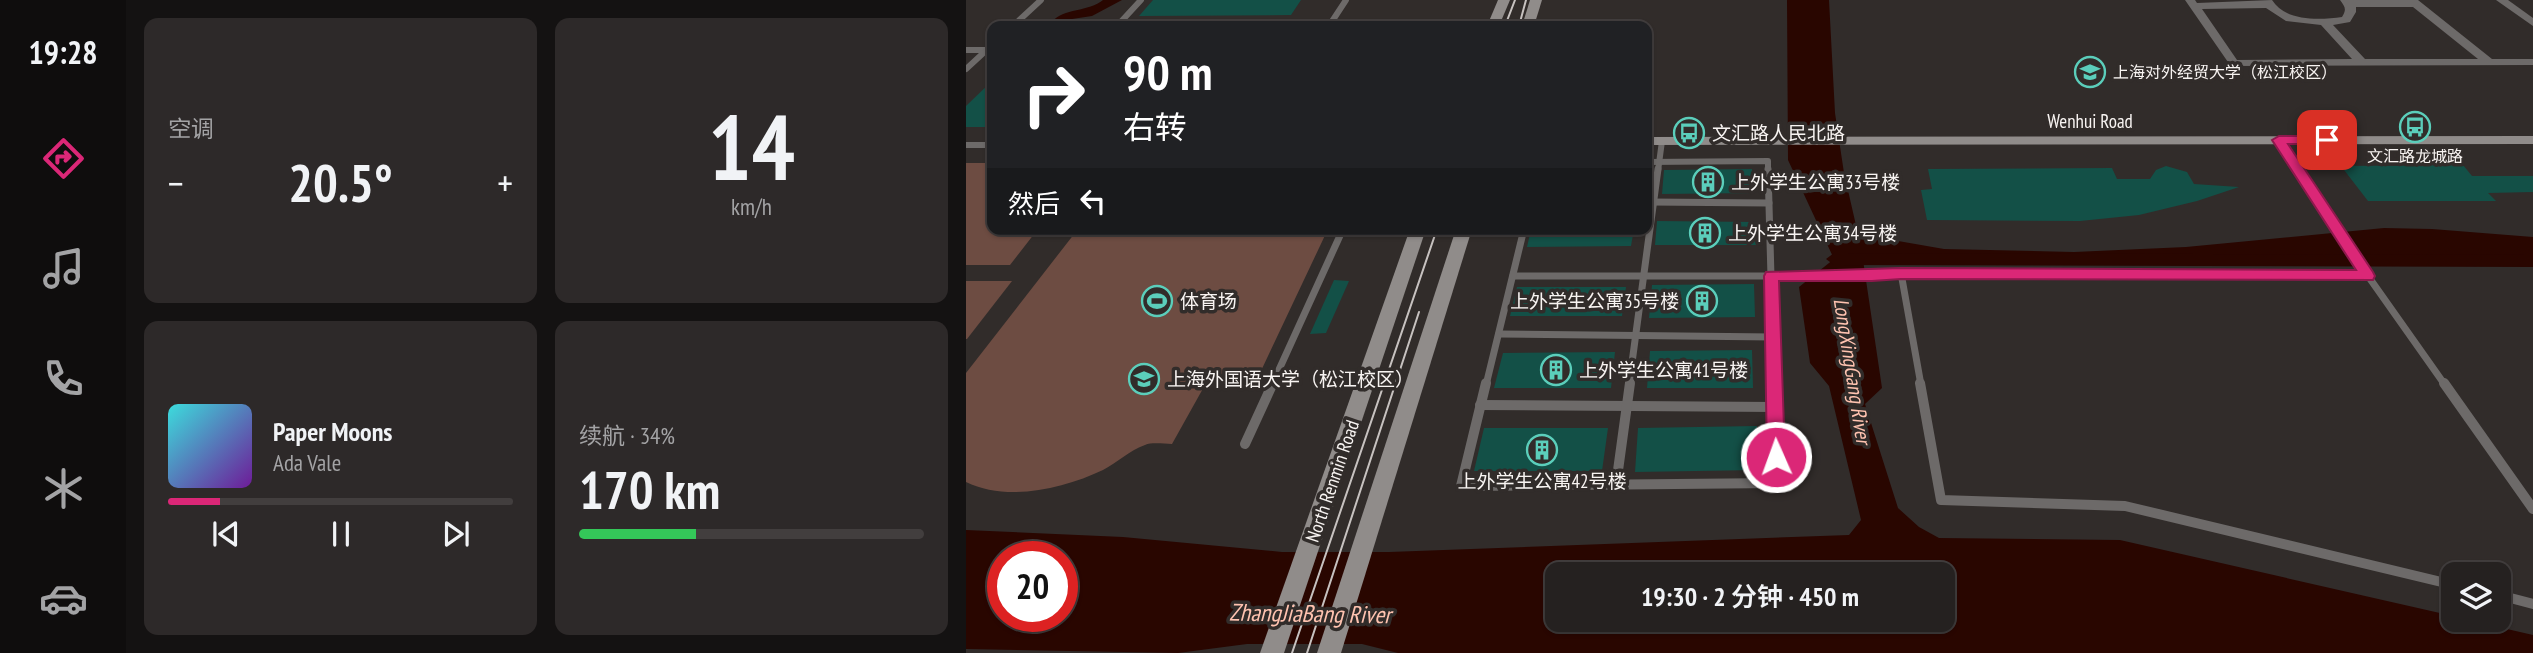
<!DOCTYPE html>
<html lang="zh">
<head>
<meta charset="utf-8">
<style>
  body { margin:0; font-family:"PT Sans Narrow","Noto Sans SC",sans-serif; background:#2d2929; color:#f1f3f6; height:100vh; display:flex; flex-direction:column; font-size:26px; white-space:nowrap }
  * { box-sizing:border-box; margin:0 }
  p { font-size:23px; color:#a3a3a5 }
  .icon { flex:none; width:38px; height:38px; fill:none; stroke:currentColor; stroke-width:2; stroke-linecap:round; stroke-linejoin:round }
  .map { position:relative; flex:1; overflow:hidden }
  .sheet { display:flex; flex-direction:column; gap:18px; padding:18px; background:#141212; width:840px }
  .sheet>* { flex:none }
  .guide { position:absolute; left:21px; top:21px; width:665px; height:214px; border-radius:14px; box-shadow:0 2px 5px #0004,0 0 0 2px #423e3e; background:#202124; color:#fff; overflow:hidden }
  .buttons { position:absolute; left:1475px; top:562px; display:grid; gap:14px }
  .buttons a { display:grid; place-items:center; width:70px; height:70px; border-radius:14px; background:#252120; box-shadow:0 2px 5px #0004,0 0 0 2px #423e3e; font-size:35px }
  .speed { position:absolute; left:21px; top:541px; display:flex; gap:14px; font-size:35px; font-weight:700; text-align:center }
  .speed>* { display:grid; place-content:center; width:91px; height:91px; border-radius:50%; background:#252120; box-shadow:0 2px 5px #0004,0 0 0 2px #423e3e; line-height:1 }
  .speed .limit { border:10px solid #d22; background:#fff; color:#111 }
  .pin { position:absolute; display:grid; place-items:center; width:60px; height:60px; color:#fff; margin:-30px; border-radius:14px; box-shadow:0 4px 10px #0006 }
  .me { position:absolute; width:77px; margin:-38px; rotate:358deg; stroke-linejoin:round; filter:drop-shadow(0 0 5px #0008) }
  .turn { display:flex; align-items:center; gap:24px; height:147px; padding:0 21px; font-size:32px }
  .turn .icon { width:91px; height:91px; stroke-width:2.5 }
  .turn b { display:block; font-size:49px; line-height:60px }
  .then { display:flex; align-items:center; height:66px; padding:0 21px; background:#0003; gap:14px; font-size:26px }
  .big { font-size:52px; font-weight:600; line-height:1.1 }
  .sheet .tile { flex:1; display:flex; flex-direction:column; justify-content:center; gap:10px; min-width:0; padding:0 24px; border-radius:14px; background:#2d2929 }
  .sheet .dial { align-items:center; gap:0 }
  .dial b { font-size:91px; line-height:1 }
  .song { display:flex; align-items:center; gap:21px }
  .cover { width:84px; height:84px; border-radius:10px; background:linear-gradient(135deg,hsl(180 70% 55%),hsl(280 70% 35%)) }
  .played { height:7px; border-radius:4px; background:linear-gradient(90deg,#db2777 15%,#423e3e 15%) }
  .keys { display:flex; justify-content:space-around; direction:ltr }
  .heat { display:flex; justify-content:space-between; align-items:center; font-size:38px; direction:ltr }
  .charge { height:10px; border-radius:5px; background:linear-gradient(90deg,#34c759 34%,#423e3e 0) }
  .sheet .tiles { flex:1; display:grid; gap:18px; grid-template-columns:repeat(2,1fr) }
  .trip { position:absolute; left:579px; top:562px; width:410px; height:70px; border-radius:14px; background:#252120; box-shadow:0 2px 5px #0004,0 0 0 2px #423e3e; font-weight:600; line-height:70px; text-align:center }
  main { display:flex; flex:1; min-height:0 }
  .tabs { display:flex; flex-direction:column; width:126px; justify-content:space-around; align-items:center; background:#0f0d0d; color:#a3a3a5 }
  .tabs .icon { width:49px; height:49px }
  .tabs .current { color:#db2777 }
  .tabs b { font-size:32px; color:#f1f3f6 }
  .map>svg:first-child { display:block }
</style>
</head>
<body>
<main>
<nav class="tabs">
<b>19:28</b>
<svg class="icon current" aria-label="directions" viewBox="0 0 24 24"><path d="M12 3l9 9-9 9-9-9zM9 14v-3h6M13 9l2 2-2 2"/></svg>
<svg class="icon" aria-label="music" viewBox="0 0 24 24"><path d="M9 18V5l10-2v13"/><circle cx="6" cy="18" r="3"/><circle cx="16" cy="16" r="3"/></svg>
<svg class="icon" aria-label="phone" viewBox="0 0 24 24"><path d="M5 4h4l2 5-3 2q2 4 5 5l2-3 5 2v4C11 20 4 13 5 4z"/></svg>
<svg class="icon" aria-label="climate" viewBox="0 0 24 24"><path d="M12 3v18M4 7l16 10M4 17L20 7"/></svg>
<svg class="icon" aria-label="car" viewBox="0 0 24 24"><path d="M5 17H2v-5l4-1 3-4h7l3 4 3 1v5h-3M9 17h6M6 11h13"/><circle cx="7" cy="17" r="2"/><circle cx="17" cy="17" r="2"/></svg>
</nav>
<section class="sheet">
<div class="tiles">
<div class="tile"><p>空调</p>
<div class="heat"><a>−</a><b class="big">20.5°</b><a>+</a></div>
</div>
<div class="tile dial"><b>14</b><p>km/h</p></div>
<div class="tile">
<div class="song"><i class="cover"></i><div><b>Paper Moons</b><p>Ada Vale</p></div></div>
<div class="played"></div>
<div class="keys"><svg class="icon" aria-label="previous" viewBox="0 0 24 24"><path d="M18 5L8 12l10 7zM5 5v14"/></svg><svg class="icon" aria-label="pause" viewBox="0 0 24 24"><path d="M8 5v14M16 5v14"/></svg><svg class="icon" aria-label="next" viewBox="0 0 24 24"><path d="M6 5l10 7-10 7zM19 5v14"/></svg></div>
</div>
<div class="tile"><p>续航 · 34%</p><b class="big">170 km</b><div class="charge"></div></div>
</div>
</section>
<div class="map">
<svg width="1567" height="653" viewBox="0 0 1567 653">
  <rect width="100%" height="100%" fill="#312c2a"/>
  <g fill="#6d4c42">
    <polygon points="0,163 26,163 26,229 72,229 44,265 0,265"/>
    <path d="M112,229H362L294,373L244,376L206,444C198,444 186,442 179,445C164,450 151,463 137,470C97,489 41,502 0,482V373Z"/>
    <polygon points="0,281 46,281 1,339 0,339"/>
  </g>
  <g fill="#290600" fill-rule="evenodd">
    <path d="M137,0H156L126,16L86,22C97,8 123,12 137,0Z"/>
    <path d="M821,0H863L869,113L878,173L892,234L978,249L1108,252L1220,247L1418,228L1466,229L1567,237V258L897,260L916,388L899,404L932,508L953,527L973,538L1154,540L1487,616L1488,620H1502L1567,635V653H432L396,644H281L212,653L0,649V530L157,537L316,552H423L883,535L895,520L863,386L844,363L833,287L868,259L822,160ZM37,556H96V616H37ZM592,574H976V620H592Z"/>
  </g>
  <g fill="none" stroke-linecap="round" stroke-linejoin="round">
    <polygon fill="#290600" fill-rule="evenodd" points="868,253 1567,255 1567,267 868,265 860,259"/>
  </g>
  <g fill="#135047">
    <polygon points="187,0 335,0 325,15 173,16"/>
    <polygon points="26,81 26,127 0,127 0,106"/>
    <polygon points="1497,165 1506,176 1567,176 1567,192 1522,193 1530,201 1402,201 1375,166"/>
    <polygon points="1200,166 1221,172 1228,184 1273,187 1231,201 1173,215 1114,221 961,220 955,190 966,189 962,169 1146,168 1151,179 1184,179 1190,170"/>
    <polygon points="786,169 787,193 696,194 698,170"/>
    <polygon points="691,221 790,222 790,245 689,245"/>
    <polygon points="565,229 668,229 665,246 561,247"/>
    <polygon points="368,280 383,281 360,333 344,334"/>
    <polygon points="788,284 789,317 683,318 686,285"/>
    <polygon points="551,287 660,287 656,316 544,316"/>
    <polygon points="786,350 787,388 681,388 684,351"/>
    <polygon points="649,352 645,388 528,388 537,353"/>
    <polygon points="791,426 792,470 669,472 672,428"/>
    <polygon points="518,428 642,428 636,471 508,471"/>
  </g>
  <g fill="none" stroke-linecap="round" stroke-linejoin="round">
    <g stroke="#6d6a69" stroke-width="6">
      <polyline points="47,26 75,0"/>
      <polyline points="151,26 175,0"/>
      <polyline points="363,26 380,0"/>
      <polyline points="0,50 21,50"/>
      <polyline points="0,69 26,45"/>
      <polyline points="1313,140 1333,171"/>
      <polyline points="0,145 26,145"/>
      <polyline points="681,162 802,161 802,171"/>
      <polyline points="692,171 696,141"/>
    </g>
    <g stroke="#6d6a69" stroke-width="7">
      <polyline points="802,169 808,385"/>
      <polyline points="1332,169 1402,276 1479,385"/>
      <polyline points="684,202 803,203"/>
      <polyline points="935,273 955,385"/>
      <polyline points="547,276 906,276 935,273 1402,276"/>
      <polyline points="533,334 807,337"/>
      <polyline points="306,385 377,229"/>
      <polyline points="520,385 558,229"/>
      <polyline points="663,385 692,169"/>
    </g>
    <g stroke="#6d6a69" stroke-width="10">
      <polyline points="520,383 495,486 811,483 808,383"/>
      <polyline points="954,383 975,500 1159,506 1488,585"/>
      <polyline points="1478,383 1567,509"/>
      <polyline points="514,405 809,407"/>
      <polyline points="279,444 307,383"/>
      <polyline points="650,485 664,383"/>
      <polyline points="1533,595 1567,604"/>
    </g>
    <g fill="#6d6a69" fill-rule="evenodd">
      <path d="M1219,0H1229L1231,3L1306,0C1320,22 1354,20 1376,17C1381,9 1379,7 1374,0H1452L1526,59H1567V65L1268,66L1264,65ZM1390,7H1447L1512,59H1399L1367,25L1384,22L1390,12ZM1300,8L1320,21L1355,25L1386,59L1271,60L1236,9Z"/>
      <polygon points="1530,0 1542,0 1567,18 1567,26"/>
    </g>
    <g fill="#908c8a" fill-rule="evenodd">
      <polygon points="532,0 544,0 533,26 521,26"/>
      <polygon points="564,0 576,0 568,26 556,26"/>
      <polygon points="1567,136 1567,144 681,145 681,137"/>
      <polygon points="444,229 460,229 318,653 294,653"/>
      <polygon points="490,229 506,229 375,653 351,653"/>
    </g>
    <g stroke="#c7c2c0" stroke-width="2">
      <polyline points="539,26 549,0"/>
      <polyline points="553,26 560,0"/>
      <polyline points="326,653 471,229"/>
      <polyline points="341,653 453,312"/>
    </g>
  </g>
  <polygon fill="#db2777" stroke="#8e194d" stroke-width="2" points="1313,136 1361,136 1368,140 1361,144 1322,144 1407,272 1409,276 1407,280 935,279 906,281 813,281 819,457 817,463 810,465 804,463 801,457 798,276 800,272 935,268 1390,270 1306,140"/>
  <defs>
    <g id="university-ring" transform="scale(1.575)"><circle r="9.5" fill="#312c2a" stroke="#5bcebb" stroke-width="1.5"/><path d="M0-5L7-2L0 1L-7-2ZM-4 1L0 2.5L4 1V4Q0 6-4 4Z" fill="#5bcebb"/></g>
    <g id="bus-ring" transform="scale(1.575)"><circle r="9.5" fill="#312c2a" stroke="#5bcebb" stroke-width="1.5"/><path d="M-5-6H5V4H4V6H2V4H-2V6H-4V4H-5ZM-3.5-4V0h7V-4ZM-3.5 1.2v1.5H-2V1.2ZM2 1.2v1.5H3.5V1.2Z" fill="#5bcebb"/></g>
    <g id="building-ring" transform="scale(1.575)"><circle r="9.5" fill="#312c2a" stroke="#5bcebb" stroke-width="1.5"/><path d="M-4-6H4V6H1V3H-1V6H-4ZM-2.5-4.3h1.7v1.8h-1.7ZM.8-4.3h1.7v1.8H.8ZM-2.5-1h1.7V.8h-1.7ZM.8-1h1.7V.8H.8Z" fill="#5bcebb"/></g>
    <g id="stadium-ring" transform="scale(1.575)"><circle r="9.5" fill="#312c2a" stroke="#5bcebb" stroke-width="1.5"/><path d="M0-5a6.5 5 0 1 0 0 10a6.5 5 0 1 0 0-10ZM-3.5-1.8h7v3.6h-7Z" fill="#5bcebb"/></g>
  </defs>
  <g fill-rule="evenodd">
    <use href="#university-ring" x="1124" y="72"/>
    <use href="#bus-ring" x="1449" y="127"/>
    <use href="#bus-ring" x="723" y="133"/>
    <use href="#building-ring" x="742" y="182"/>
    <use href="#building-ring" x="739" y="233"/>
    <use href="#stadium-ring" x="191" y="301"/>
    <use href="#building-ring" x="736" y="301"/>
    <use href="#building-ring" x="590" y="370"/>
    <use href="#university-ring" x="178" y="379"/>
    <use href="#building-ring" x="576" y="450"/>
  </g>
  <g text-anchor="middle" stroke-width="7" stroke-linejoin="round" paint-order="stroke">
    <g font-size="16" fill="#f8f4f2" stroke="#312c2a" text-anchor="start">
      <text x="1147" y="78">上海对外经贸大学（松江校区）</text>
      <text x="1449" y="162" text-anchor="middle">文汇路龙城路</text>
    </g>
    <g font-size="19" fill="#f8f4f2" stroke="#312c2a">
      <text x="1124" y="128">Wenhui Road</text>
      <text transform="translate(366 481) rotate(-71)" y="7">North Renmin Road</text>
    </g>
    <g font-size="19" fill="#f8f4f2" stroke="#312c2a" text-anchor="start">
      <text x="746" y="140">文汇路人民北路</text>
      <text x="765" y="189">上外学生公寓33号楼</text>
      <text x="762" y="240">上外学生公寓34号楼</text>
      <text x="214" y="308">体育场</text>
      <text x="713" y="308" text-anchor="end">上外学生公寓35号楼</text>
      <text x="613" y="377">上外学生公寓41号楼</text>
      <text x="201" y="386">上海外国语大学（松江校区）</text>
      <text x="576" y="488" text-anchor="middle">上外学生公寓42号楼</text>
    </g>
    <g font-size="21" font-style="italic" fill="#ffc3b0" stroke="#312c2a">
      <text transform="translate(886 371) rotate(81)" y="7">LongXingGang River</text>
    </g>
    <g font-size="24" font-style="italic" fill="#ffc3b0" stroke="#312c2a">
      <text transform="translate(344 614) rotate(1)" y="8">ZhangJiaBang River</text>
    </g>
  </g>
</svg>
<div class="buttons">
<a><svg class="icon" aria-label="layers" viewBox="0 0 24 24"><path d="M12 4l9 5-9 5-9-5zM3 14l9 5 9-5"/></svg></a>
</div>
<div class="speed"><div class="limit">20</div></div>
<div class="pin" style="left:1361px;top:140px;background:#d93025"><svg class="icon" aria-label="arrive" viewBox="0 0 24 24"><path d="M6 21V4h12l-3 4 3 4H6"/></svg></div>
<svg class="me" style="left:810px;top:457px" viewBox="-20 -20 40 40"><circle r="17" fill="#db2777" stroke="#fff" stroke-width="3"/><path d="M0-11L8 9 0 5-8 9z" fill="#fff"/></svg>
<div class="trip">19:30 · 2 分钟 · 450 m</div>
<div class="guide">
<div class="turn"><svg class="icon" aria-label="right" viewBox="0 0 24 24"><path d="M7 20v-9h11M14 6l5 5-5 5"/></svg><div><b>90 m</b>右转</div></div>
<div class="then">然后<svg class="icon" aria-label="left" viewBox="0 0 24 24"><path d="M17 20v-9H6M10 6l-5 5 5 5"/></svg></div>
</div>
</div>
</main>
</body>
</html>
